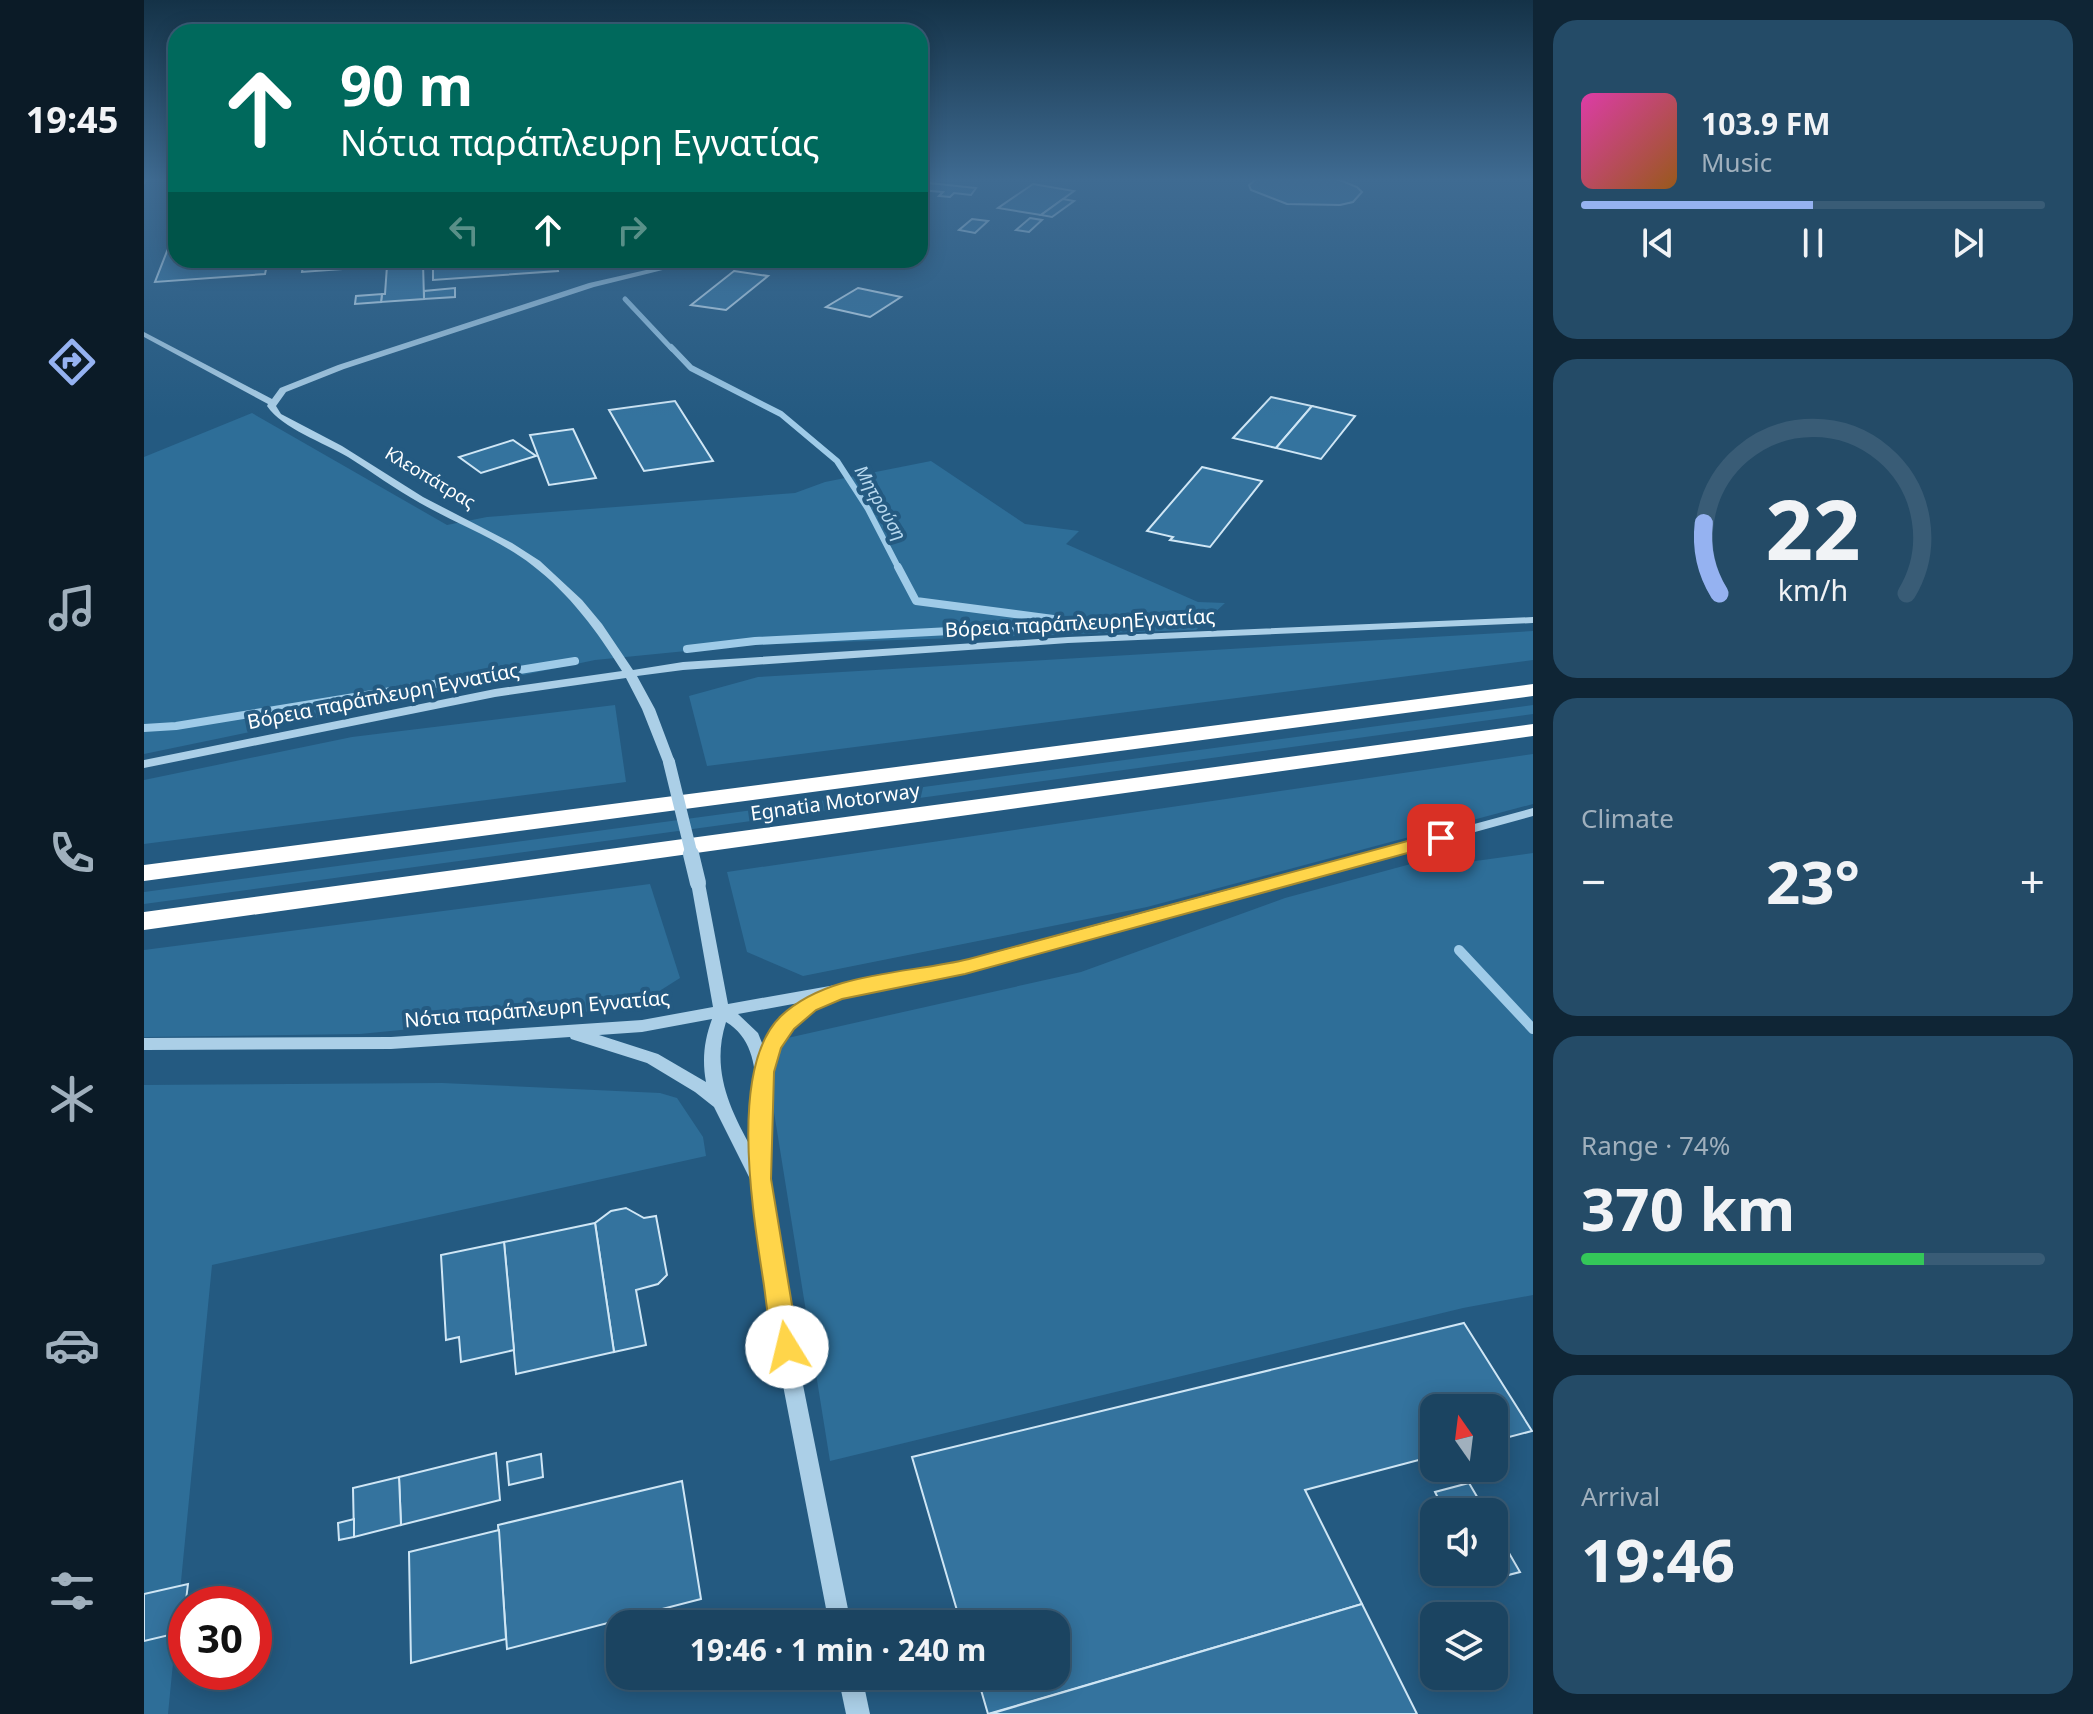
<!DOCTYPE html>
<html lang="en">
<head>
<meta charset="utf-8">
<style>
  body { margin:0; font-family:"Noto Sans",sans-serif; background:#244b67; color:#f1f3f6; height:100vh; display:flex; flex-direction:column; font-size:30px; white-space:nowrap }
  * { box-sizing:border-box; margin:0 }
  p { font-size:26px; color:#a0b0bd }
  .icon { flex:none; width:44px; height:44px; fill:none; stroke:currentColor; stroke-width:2; stroke-linecap:round; stroke-linejoin:round }
  .map { position:relative; flex:1; overflow:hidden }
  .sheet { display:flex; flex-direction:column; gap:20px; padding:20px; background:#0f2535; width:560px }
  .sheet>* { flex:none }
  .hud { position:absolute; left:24px; top:24px; width:760px; height:244px; border-radius:24px; box-shadow:0 4px 20px #0003,0 0 0 2px #395c76; background:#00695c; color:#fff; overflow:hidden }
  .needle { width:52px; rotate:346deg }
  .controls { position:absolute; left:1276px; top:1394px; display:grid; gap:16px }
  .controls a { display:grid; place-items:center; width:88px; height:88px; border-radius:16px; background:#1b4461; box-shadow:0 4px 20px #0003,0 0 0 2px #395c76; font-size:40px }
  .speed { position:absolute; left:24px; top:1586px; display:flex; gap:16px; font-size:40px; font-weight:700; text-align:center }
  .speed>* { display:grid; place-content:center; width:104px; height:104px; border-radius:50%; background:#1b4461; box-shadow:0 4px 20px #0003,0 0 0 2px #395c76; line-height:1 }
  .speed .limit { border:12px solid #d22; background:#fff; color:#111 }
  .pin { position:absolute; display:grid; place-items:center; width:68px; height:68px; color:#fff; margin:-34px; border-radius:16px; box-shadow:0 4px 12px #0006 }
  .me { position:absolute; width:88px; margin:-44px; rotate:351deg; stroke-linejoin:round; filter:drop-shadow(0 0 6px #0008) }
  .turn { display:flex; align-items:center; gap:28px; height:168px; padding:0 40px; font-size:36px }
  .turn .icon { width:104px; height:104px; stroke-width:2.5 }
  .turn b { display:block; font-size:56px; line-height:68px }
  .lanes { display:flex; align-items:center; height:76px; padding:0 40px; background:#0003; justify-content:center; gap:40px; direction:ltr }
  .lanes .off { opacity:.35 }
  .big { font-size:60px; font-weight:700; line-height:1.1 }
  .sheet .widget { flex:1; display:flex; flex-direction:column; justify-content:center; gap:12px; min-width:0; padding:0 28px; border-radius:24px; background:#244b67 }
  .sheet .dial { align-items:center; gap:0 }
  .dial svg { height:208px; overflow:visible; fill:none; stroke:#395c76; stroke-width:7; stroke-linecap:round; text-anchor:middle }
  .dial text { fill:#f1f3f6; stroke:none }
  .song { display:flex; align-items:center; gap:24px }
  .cover { width:96px; height:96px; border-radius:12px; background:linear-gradient(135deg,hsl(320 70% 55%),hsl(30 70% 35%)) }
  .played { height:8px; border-radius:4px; background:linear-gradient(90deg,#95b2f1 50%,#395c76 50%) }
  .keys { display:flex; justify-content:space-around; direction:ltr }
  .heat { display:flex; justify-content:space-between; align-items:center; font-size:44px; direction:ltr }
  .charge { height:12px; border-radius:6px; background:linear-gradient(90deg,#34c759 74%,#395c76 0) }
  .trip { position:absolute; left:462px; top:1610px; width:464px; height:80px; border-radius:24px; background:#1b4461; box-shadow:0 4px 20px #0003,0 0 0 2px #395c76; font-weight:700; line-height:80px; text-align:center }
  main { display:flex; flex:1; min-height:0 }
  .menu { display:flex; flex-direction:column; width:144px; justify-content:space-around; align-items:center; background:#0b1b27; color:#a0b0bd }
  .menu .icon { width:56px; height:56px }
  .menu .active { color:#95b2f1 }
  .menu b { font-size:36px; color:#f1f3f6 }
  .map>svg:first-child { display:block }
</style>
</head>
<body>
<main>
<nav class="menu">
<b>19:45</b>
<svg class="icon active" aria-label="directions" viewBox="0 0 24 24"><path d="M12 3l9 9-9 9-9-9zM9 14v-3h6M13 9l2 2-2 2"/></svg>
<svg class="icon" aria-label="music" viewBox="0 0 24 24"><path d="M9 18V5l10-2v13"/><circle cx="6" cy="18" r="3"/><circle cx="16" cy="16" r="3"/></svg>
<svg class="icon" aria-label="phone" viewBox="0 0 24 24"><path d="M5 4h4l2 5-3 2q2 4 5 5l2-3 5 2v4C11 20 4 13 5 4z"/></svg>
<svg class="icon" aria-label="climate" viewBox="0 0 24 24"><path d="M12 3v18M4 7l16 10M4 17L20 7"/></svg>
<svg class="icon" aria-label="car" viewBox="0 0 24 24"><path d="M5 17H2v-5l4-1 3-4h7l3 4 3 1v5h-3M9 17h6M6 11h13"/><circle cx="7" cy="17" r="2"/><circle cx="17" cy="17" r="2"/></svg>
<svg class="icon" aria-label="filters" viewBox="0 0 24 24"><path d="M4 7h16M4 17h16"/><circle cx="9" cy="7" r="2"/><circle cx="15" cy="17" r="2"/></svg>
</nav>
<div class="map">
<svg width="1389" height="1714" viewBox="0 0 1389 1714">
  <rect width="100%" height="100%" fill="#245a81"/>
  <g fill="#2e6e98">
    <polygon points="108,413 303,525 343,517 651,493 681,482 787,461 881,524 935,531 922,544 1054,602 1081,603 1052,630 603,645 451,660 0,754 0,457"/>
    <polygon points="1389,631 1389,660 563,766 545,696 614,677"/>
    <polygon points="471,705 482,782 0,844 0,780 208,737"/>
    <polygon points="1389,705 1389,714 0,904 0,892"/>
    <polygon points="1389,754 1389,804 1003,907 659,976 603,952 583,872"/>
    <polygon points="1389,853 1389,1295 1319,1308 686,1461 625,1081 639,1039 937,972 1141,898 1300,855 1310,864"/>
    <polygon points="506,884 536,978 490,1007 216,1034 0,1037 0,950"/>
    <polygon points="298,1083 516,1093 533,1098 559,1137 562,1156 68,1265 24,1714 0,1714 0,1085"/>
  </g>
  <g fill="none" stroke-linecap="round" stroke-linejoin="round">
    <polyline stroke="#9fcbe8" stroke-width="5" points="481,299 528,349"/>
    <polyline stroke="#9fcbe8" stroke-width="6" points="527,347 547,368 637,414 693,461 724,509 755,569"/>
    <g stroke="#9fcbe8" stroke-width="8">
      <polyline points="754,567 772,601 947,624"/>
      <polyline points="543,649 611,641 923,625"/>
      <polyline points="0,728 32,726 431,661"/>
    </g>
    <polyline stroke="#9fcbe8" stroke-width="10" points="1315,950 1389,1029"/>
  </g>
  <g fill="#34739e" stroke="#cfe6f5" stroke-width="2">
    <polygon points="1113,178 1191,178 1213,187 1218,192 1209,202 1196,205 1143,204 1107,190 1105,185"/>
    <polygon points="776,182 832,188 827,195 810,193 806,197 795,196 799,192 776,190"/>
    <polygon points="889,184 930,191 897,215 854,208"/>
    <polygon points="919,199 930,201 908,217 897,215"/>
    <polygon points="886,218 898,220 885,232 872,230"/>
    <polygon points="828,219 844,221 831,233 815,230"/>
    <polygon points="32,228 32,260 124,260 121,274 11,282"/>
    <polygon points="160,260 325,260 158,272"/>
    <polygon points="325,260 411,260 414,271 289,280 289,263"/>
    <polygon points="279,263 280,299 237,302 238,294 241,294 243,266"/>
    <polygon points="590,271 624,276 582,310 547,305"/>
    <polygon points="311,288 311,297 280,299 280,291"/>
    <polygon points="714,288 757,297 726,317 682,307"/>
    <polygon points="238,294 237,302 211,304 212,296"/>
    <polygon points="1127,397 1168,406 1132,448 1089,438"/>
    <polygon points="531,401 569,461 500,471 465,410"/>
    <polygon points="1168,406 1211,416 1177,459 1132,448"/>
    <polygon points="429,429 452,478 405,485 386,435"/>
    <polygon points="369,440 392,456 337,473 315,457"/>
    <polygon points="1058,467 1118,481 1066,547 1026,540 1029,537 1003,531"/>
    <polygon points="482,1208 500,1218 512,1216 523,1275 514,1284 492,1290 502,1345 470,1352 451,1223 467,1211"/>
    <polygon points="451,1223 470,1352 372,1374 360,1242"/>
    <polygon points="360,1242 370,1350 317,1362 315,1337 302,1340 297,1255"/>
    <polygon points="1320,1323 1388,1431 1350,1441 1350,1408 1290,1408 1290,1456 1161,1490 1218,1604 844,1714 833,1676 912,1676 912,1624 817,1624 768,1457"/>
    <polygon points="352,1453 356,1500 257,1525 255,1477"/>
    <polygon points="397,1454 399,1477 365,1485 363,1462"/>
    <polygon points="255,1477 257,1525 210,1537 209,1488"/>
    <polygon points="538,1481 557,1599 363,1649 354,1525"/>
    <polygon points="1325,1483 1342,1512 1290,1512 1290,1520 1282,1506 1296,1502 1291,1492"/>
    <polygon points="210,1519 210,1537 195,1540 194,1523"/>
    <polygon points="1350,1527 1376,1572 1325,1585 1318,1572 1350,1572"/>
    <polygon points="355,1530 362,1639 267,1663 265,1552"/>
    <polygon points="44,1584 38,1632 0,1641 0,1594"/>
    <polygon points="1218,1604 1273,1714 846,1714"/>
  </g>
  <g fill="none" stroke-linecap="round" stroke-linejoin="round">
    <g fill="#abcfe7" fill-rule="evenodd">
      <polygon points="0,178 5,178 0,185"/>
      <path d="M546,260H559L450,287L200,369L142,392L132,406L137,414L198,446L279,497L368,543L396,561L438,600L458,624L489,670L539,662L924,637L1389,617V623L924,643L539,670L493,676L511,709L531,762L525,766L519,762L498,709L482,678L351,697L0,768V760L351,689L478,671C454,632 425,593 388,565C354,539 313,524 276,503C251,489 228,472 204,457C179,442 139,429 123,406L124,404L0,337V332L128,399L136,388L194,365L445,283Z"/>
      <path d="M1389,808V816L821,972L686,997L685,1003L663,1015L647,1031L637,1046L628,1070L624,1179L657,1375L707,1624H685L637,1375L606,1179L570,1107L551,1092L503,1063L427,1039L426,1037L247,1049L0,1050V1038L247,1037L498,1020L569,1007L547,883L554,878L561,883L584,1004L821,962ZM660,1002L636,1023L620,1048L614,1033L594,1014ZM568,1019C560,1041 558,1060 562,1082L514,1054L455,1035L498,1032ZM582,1022C624,1047 610,1109 608,1149C585,1108 567,1069 582,1022Z"/>
      <polygon points="694,1676 718,1676 726,1714 702,1714"/>
    </g>
    <g fill="#fff" fill-rule="evenodd">
      <polygon points="1389,684 1389,696 0,881 0,865"/>
      <polygon points="1389,724 1389,736 0,930 0,912"/>
    </g>
    <polyline stroke="#abcfe7" stroke-width="12" points="525,762 548,856"/>
    <polyline stroke="#abcfe7" stroke-width="16" points="547,854 554,883"/>
  </g>
  <linearGradient id="sky" x2="0" y2="1"><stop stop-color="#143247"/><stop offset="0.43" stop-color="#3f6b92"/><stop offset="1" stop-color="#3f6b92" stop-opacity="0"/></linearGradient>
  <rect width="1389" height="418" fill="url(#sky)"/>
  <path fill="#ffd54a" stroke="#a68a30" stroke-width="2" d="M1297,832L1304,834L1306,838L1304,842L821,974L698,999L672,1010L650,1029L637,1048L630,1072L627,1179L655,1347L652,1356L643,1359L634,1356C624,1333 623,1303 619,1279C609,1213 584,1067 637,1016C685,971 764,974 825,959C983,918 1140,874 1297,832Z"/>
  <g text-anchor="middle" stroke-width="8" stroke-linejoin="round" paint-order="stroke">
    <g font-size="18" fill="#fff" stroke="#245a81">
      <text transform="translate(286 478) rotate(31)" y="6">Κλεοπάτρας</text>
    </g>
    <g font-size="18" font-style="italic" fill="#b7d8ee" stroke="#245a81">
      <text transform="translate(736 503) rotate(60)" y="6">Μητρούση</text>
    </g>
    <g font-size="20" fill="#fff" stroke="#245a81">
      <text transform="translate(936 623) rotate(-3)" y="7">Βόρεια παράπλευρηΕγνατίας</text>
      <text transform="translate(239 696) rotate(-11)" y="7">Βόρεια παράπλευρη Εγνατίας</text>
      <text transform="translate(691 802) rotate(-8)" y="7">Egnatia Motorway</text>
      <text transform="translate(393 1009) rotate(-5)" y="7">Νότια παράπλευρη Εγνατίας</text>
    </g>
  </g>
</svg>
<div class="controls">
<a><svg class="needle" viewBox="-14 -14 28 28"><path d="M0-13l5 13h-10z" fill="#e53935"/><path d="M0 13l5-13h-10z" fill="#a0b0bd"/></svg></a>
<a><svg class="icon" aria-label="sound" viewBox="0 0 24 24"><path d="M4 9h4l5-4v14l-5-4H4zM17 9q2 3 0 6"/></svg></a>
<a><svg class="icon" aria-label="layers" viewBox="0 0 24 24"><path d="M12 4l9 5-9 5-9-5zM3 14l9 5 9-5"/></svg></a>
</div>
<div class="speed"><div class="limit">30</div></div>
<div class="pin" style="left:1297px;top:838px;background:#d93025"><svg class="icon" aria-label="arrive" viewBox="0 0 24 24"><path d="M6 21V4h12l-3 4 3 4H6"/></svg></div>
<svg class="me" style="left:643px;top:1347px" viewBox="-20 -20 40 40"><circle r="19" fill="#fff"/><path d="M0-13L10 11 0 6-10 11z" fill="#ffd54a"/></svg>
<div class="trip">19:46 · 1 min · 240 m</div>
<div class="hud">
<div class="turn"><svg class="icon" aria-label="ahead" viewBox="0 0 24 24"><path d="M12 20V5M6 11l6-6 6 6"/></svg><div><b>90 m</b>Νότια παράπλευρη Εγνατίας</div></div>
<div class="lanes"><svg class="icon off" aria-label="left" viewBox="0 0 24 24"><path d="M17 20v-9H6M10 6l-5 5 5 5"/></svg><svg class="icon" aria-label="ahead" viewBox="0 0 24 24"><path d="M12 20V5M6 11l6-6 6 6"/></svg><svg class="icon off" aria-label="right" viewBox="0 0 24 24"><path d="M7 20v-9h11M14 6l5 5-5 5"/></svg></div>
</div>
</div>
<section class="sheet">
<div class="widget">
<div class="song"><i class="cover"></i><div><b>103.9 FM</b><p>Music</p></div></div>
<div class="played"></div>
<div class="keys"><svg class="icon" aria-label="previous" viewBox="0 0 24 24"><path d="M18 5L8 12l10 7zM5 5v14"/></svg><svg class="icon" aria-label="pause" viewBox="0 0 24 24"><path d="M8 5v14M16 5v14"/></svg><svg class="icon" aria-label="next" viewBox="0 0 24 24"><path d="M6 5l10 7-10 7zM19 5v14"/></svg></div>
</div>
<div class="widget dial"><svg viewBox="0 0 100 80">
<path d="M14 69A42 42 0 1 1 86 69"/>
<path d="M14 69A42 42 0 0 1 8 42" stroke="#95b2f1"/>
<text x="50" y="56" font-size="32" font-weight="700">22</text>
<text x="50" y="72" font-size="11">km/h</text>
</svg></div>
<div class="widget"><p>Climate</p>
<div class="heat"><a>−</a><b class="big">23°</b><a>+</a></div>
</div>
<div class="widget"><p>Range · 74%</p><b class="big">370 km</b><div class="charge"></div></div>
<div class="widget"><p>Arrival</p><b class="big">19:46</b></div>
</section>
</main>
</body>
</html>
